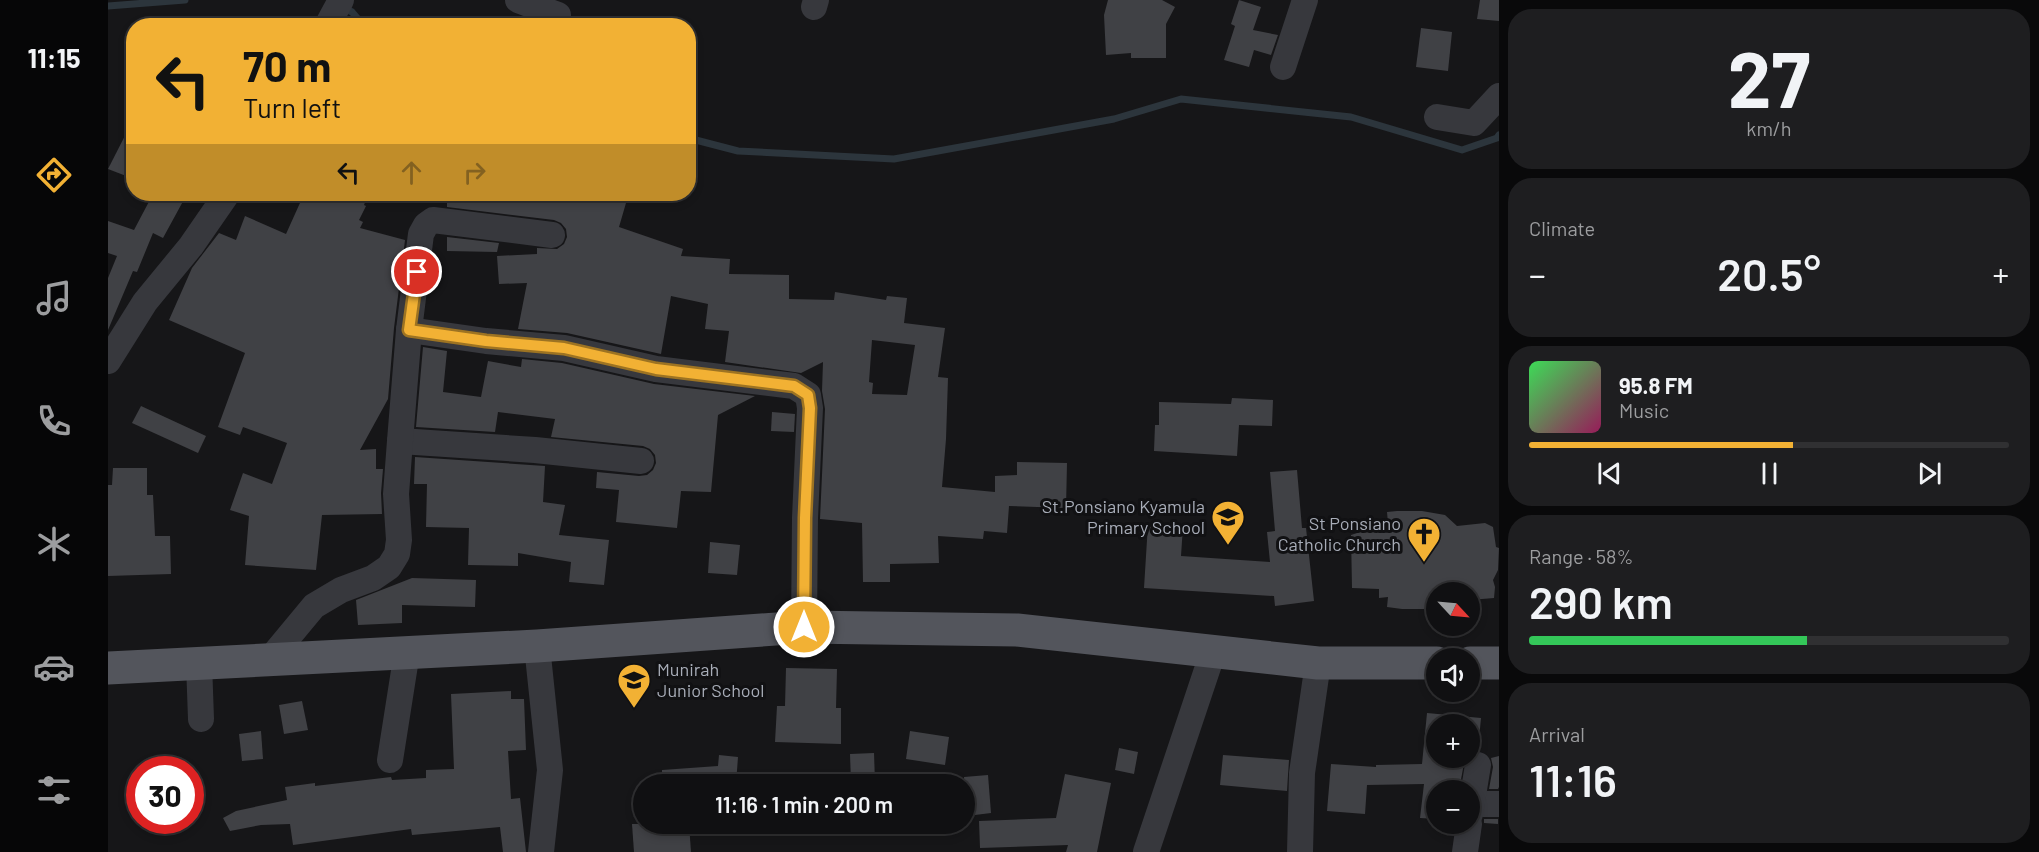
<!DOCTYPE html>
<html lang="en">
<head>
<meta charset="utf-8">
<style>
  body { margin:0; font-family:Barlow,sans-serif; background:#1e1e20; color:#f1f3f6; height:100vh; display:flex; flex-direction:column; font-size:22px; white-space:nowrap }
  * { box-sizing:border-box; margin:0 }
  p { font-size:20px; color:#9c9d9f }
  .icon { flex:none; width:33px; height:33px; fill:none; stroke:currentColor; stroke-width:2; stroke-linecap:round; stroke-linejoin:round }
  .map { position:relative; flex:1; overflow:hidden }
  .details { display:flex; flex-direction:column; gap:9px; padding:9px; background:#09090a; width:540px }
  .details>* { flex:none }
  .banner { position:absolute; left:18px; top:18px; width:570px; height:183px; border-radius:24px; box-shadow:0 3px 9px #0003,0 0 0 2px #303032; background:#f2b134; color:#111; overflow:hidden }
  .needle { width:39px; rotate:116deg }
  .buttons { position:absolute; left:1318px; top:582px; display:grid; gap:12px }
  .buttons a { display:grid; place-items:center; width:54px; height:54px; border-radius:50%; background:#101012; box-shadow:0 3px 9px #0003,0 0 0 2px #303032; font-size:30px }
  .speed { position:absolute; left:18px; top:756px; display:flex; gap:12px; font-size:30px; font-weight:700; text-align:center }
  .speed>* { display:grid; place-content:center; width:78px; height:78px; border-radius:50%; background:#101012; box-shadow:0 3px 9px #0003,0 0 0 2px #303032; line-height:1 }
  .speed .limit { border:9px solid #d22; background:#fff; color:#111 }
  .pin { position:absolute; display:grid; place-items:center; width:51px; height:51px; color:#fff; margin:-26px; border:3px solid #fff; border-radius:50%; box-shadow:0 2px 6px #0007 }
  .me { position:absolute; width:66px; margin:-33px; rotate:0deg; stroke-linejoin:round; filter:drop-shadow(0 0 4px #0008) }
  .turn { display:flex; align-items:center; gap:21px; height:126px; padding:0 18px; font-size:27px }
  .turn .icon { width:78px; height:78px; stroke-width:2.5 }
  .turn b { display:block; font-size:42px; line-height:51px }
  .lanes { display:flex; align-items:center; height:57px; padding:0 18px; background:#0003; justify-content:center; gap:30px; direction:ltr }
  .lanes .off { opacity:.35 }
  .big { font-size:45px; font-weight:600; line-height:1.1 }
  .details .widget { flex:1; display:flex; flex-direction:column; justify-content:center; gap:9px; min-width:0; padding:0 21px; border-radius:24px; background:#1e1e20 }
  .details .dial { align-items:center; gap:0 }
  .dial b { font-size:78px; line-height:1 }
  .song { display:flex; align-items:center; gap:18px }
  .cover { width:72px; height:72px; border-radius:9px; background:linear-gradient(135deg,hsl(130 70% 55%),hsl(330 70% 35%)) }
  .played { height:6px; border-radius:3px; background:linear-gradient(90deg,#f2b134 55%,#303032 55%) }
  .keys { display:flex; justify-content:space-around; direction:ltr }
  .heat { display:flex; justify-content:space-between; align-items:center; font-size:33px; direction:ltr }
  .charge { height:9px; border-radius:4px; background:linear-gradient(90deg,#34c759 58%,#303032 0) }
  .trip { position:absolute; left:525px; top:774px; width:342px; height:60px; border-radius:30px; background:#101012; box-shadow:0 3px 9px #0003,0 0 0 2px #303032; font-weight:600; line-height:60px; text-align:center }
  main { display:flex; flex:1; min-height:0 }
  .dock { display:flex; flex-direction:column; width:108px; justify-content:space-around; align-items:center; background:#060607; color:#9c9d9f }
  .dock .icon { width:42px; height:42px }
  .dock .current { color:#f2b134 }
  .dock b { font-size:27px; color:#f1f3f6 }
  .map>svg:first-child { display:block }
</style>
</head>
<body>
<main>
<nav class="dock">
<b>11:15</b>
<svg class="icon current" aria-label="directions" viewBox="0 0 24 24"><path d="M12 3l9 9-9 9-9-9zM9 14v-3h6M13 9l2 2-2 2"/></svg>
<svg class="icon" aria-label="music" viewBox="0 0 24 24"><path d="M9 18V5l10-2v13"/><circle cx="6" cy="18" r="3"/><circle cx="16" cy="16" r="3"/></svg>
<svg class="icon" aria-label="phone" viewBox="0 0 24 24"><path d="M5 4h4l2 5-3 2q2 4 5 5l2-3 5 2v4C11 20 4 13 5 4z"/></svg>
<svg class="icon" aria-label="climate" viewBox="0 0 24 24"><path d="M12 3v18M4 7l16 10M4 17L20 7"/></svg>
<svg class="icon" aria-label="car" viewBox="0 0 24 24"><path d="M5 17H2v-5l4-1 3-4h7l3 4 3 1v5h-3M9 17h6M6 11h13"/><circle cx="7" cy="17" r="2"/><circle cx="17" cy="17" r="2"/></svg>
<svg class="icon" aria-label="filters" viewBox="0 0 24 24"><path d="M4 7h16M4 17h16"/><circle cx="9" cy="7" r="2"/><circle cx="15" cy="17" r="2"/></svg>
</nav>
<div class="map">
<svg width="1391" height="852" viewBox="0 0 1391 852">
  <rect width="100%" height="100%" fill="#161618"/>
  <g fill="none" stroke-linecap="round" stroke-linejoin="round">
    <g stroke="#2c353c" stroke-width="7">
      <polyline points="0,6 77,0"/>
      <polyline points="236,8 244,12 256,26"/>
      <polyline points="580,138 630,151 786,159 1006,119 1073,99 1243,117 1354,150 1389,138 1391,135"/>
    </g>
  </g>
  <g fill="#404145" fill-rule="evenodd">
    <polygon points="1000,0 1054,0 1067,7 1058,24 1058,58 1023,58 1023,53 998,55 996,15"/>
    <polygon points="1131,0 1153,7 1145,30 1170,35 1163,55 1146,50 1141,67 1116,60 1127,26 1123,24"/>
    <polygon points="1372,0 1391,0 1391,21 1369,19"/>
    <polygon points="1313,28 1344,32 1340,71 1308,67"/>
    <polygon points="26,118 26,179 0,169"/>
    <polygon points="45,194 79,194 55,238 45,233 29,272 25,271 0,330 0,278 9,256 0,253 0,221 26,230"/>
    <polygon points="196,194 260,194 256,205 258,206 251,220 255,222 252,228 297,240 286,328 280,399 252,450 268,449 268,469 275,469 273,493 274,514 214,515 208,570 137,565 141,516 122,510 135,473 164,484 179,443 135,427 132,435 110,427 137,353 61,320 84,268 111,233 128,240 137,216 178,234"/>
    <path d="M339,194H495V196L518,203L511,227L575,249L573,256L622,259L621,274L681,275V299L726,300L727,292L778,300L779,296L799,298L796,323L837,328L830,377L840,378L838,439L834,487L887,492V476L909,475V462L959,463L958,508L901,506L899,533L876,531L875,539L830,536L831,563L782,564V582H755L754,523L712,519L717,409L714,391L715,362L693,373L617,362L621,331L597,329L600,304L563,296L553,354L459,333L410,329L419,283L391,284L389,256L429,254V248L449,249L456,244L459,237L458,229L453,223L446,220L339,207ZM764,340L807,345L799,395L764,394L765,383L761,382Z"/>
    <polygon points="339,237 391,243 389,252 339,251"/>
    <polygon points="315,347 339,351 335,392 373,397 380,361 413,367 414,359 454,363 546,384 647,396 610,415 603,492 573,491 569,528 508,522 511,490 488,488 489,472 531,476 539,475 545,470 548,463 547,455 542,449 535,446 443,437 447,419 390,412 387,432 308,427"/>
    <polygon points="1124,398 1165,400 1164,426 1131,425 1129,456 1046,451 1047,425 1051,425 1051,402 1123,404"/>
    <polygon points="33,406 98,436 90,453 24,423"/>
    <polygon points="664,412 687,414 686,432 663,431"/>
    <polygon points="307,457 437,466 435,502 457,505 451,535 501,540 496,585 461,582 463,562 410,553 410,566 360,565 361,528 318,527 319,484 306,484"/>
    <polygon points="5,468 39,468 39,495 45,495 47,536 62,536 63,574 0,576 0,485 4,485"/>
    <polygon points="1189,470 1194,528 1198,528 1206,601 1167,606 1166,596 1036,588 1040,524 1075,526 1073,556 1162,562 1159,532 1167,531 1162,472"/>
    <polygon points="1289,511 1314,511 1337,515 1349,526 1377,523 1385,527 1388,547 1391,548 1390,570 1385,580 1387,587 1386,598 1362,600 1362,592 1329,592 1329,609 1294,609 1279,607 1280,597 1271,598 1271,589 1244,588 1243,535 1280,523 1279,512"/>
    <polygon points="602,542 632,545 629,575 600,573"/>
    <polygon points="304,578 368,580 367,607 294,605 294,623 250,625 248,600"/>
    <polygon points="678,668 729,669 728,708 733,708 733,744 667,742 669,706 677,706"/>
    <polygon points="403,691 403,699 416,699 418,750 400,751 403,799 412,798 418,852 395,852 392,827 304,835 303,829 185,845 182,824 153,825 122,831 115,818 128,811 179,800 177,787 207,783 207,786 283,777 284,780 318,778 318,770 346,769 343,694"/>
    <polygon points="194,701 200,730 176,734 171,705"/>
    <polygon points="1319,713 1373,718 1370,750 1362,753 1362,724 1329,724 1329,758 1357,758 1351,790 1329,790 1329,819 1312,818 1316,784 1259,785 1257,814 1219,811 1223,764 1268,767 1268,765 1314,764"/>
    <polygon points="153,731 155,759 134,761 131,734"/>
    <polygon points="802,731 841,737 837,765 798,759"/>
    <polygon points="1011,748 1030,752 1026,774 1007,770"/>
    <polygon points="766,753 767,782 743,782 742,754"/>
    <polygon points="611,755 630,757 628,784 554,784 554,770 610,766"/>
    <polygon points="1115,755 1181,760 1179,791 1112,785"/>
    <polygon points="1391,756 1391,787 1390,789 1381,789 1385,767 1383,758"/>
    <polygon points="957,774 1003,783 989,852 958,852 960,845 872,848 871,821 948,818"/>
    <polygon points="880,775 883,813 859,816 856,777"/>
    <polygon points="1376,819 1390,819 1390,824 1376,823"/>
    <polygon points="524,824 581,824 583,852 526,852"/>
  </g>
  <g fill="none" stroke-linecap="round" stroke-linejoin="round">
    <g stroke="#37383d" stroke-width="26">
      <polyline points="410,0 450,15"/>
      <polyline points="706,7 708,0"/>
      <polyline points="219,26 233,0"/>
      <polyline points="1175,67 1197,0"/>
      <polyline points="1329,117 1366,123 1391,96"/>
      <polyline points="301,330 378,341 456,348 548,369 686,386 700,395 702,408 697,518 696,627"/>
      <polyline points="0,361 37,302 83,246 119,194"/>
      <polyline points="292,441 427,450 533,461"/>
      <polyline points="429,646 442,770 433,852"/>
      <polyline points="162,659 206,606 233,590 265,578 281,567 289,554 291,540 288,494 292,441 301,330 313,234 318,225 325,220 444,235"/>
      <polyline points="91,663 93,719"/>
      <polyline points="282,760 299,652"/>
      <polyline points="1364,800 1375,804 1391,804"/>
      <polyline points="1362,814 1370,765"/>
      <polyline points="1038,852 1105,652"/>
      <polyline points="1192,852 1194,773 1210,663"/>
      <polyline points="1357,852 1361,824"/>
    </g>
    <g stroke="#53555c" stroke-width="33">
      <polyline points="1362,663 1391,663"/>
      <polyline points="0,668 429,646 696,627 909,630 1210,663 1329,663"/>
    </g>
  </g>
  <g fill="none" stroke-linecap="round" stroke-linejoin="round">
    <g stroke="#9d7322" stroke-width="15">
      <polyline id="route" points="309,272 301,330 378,341 456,348 548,369 686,386 700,395 702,408 697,518 696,627"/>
    </g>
    <use href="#route" stroke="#f2b134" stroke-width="10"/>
  </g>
  <defs>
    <g id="school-pin" transform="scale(1.725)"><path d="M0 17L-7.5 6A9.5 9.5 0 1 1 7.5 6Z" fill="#f2b134" stroke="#111113"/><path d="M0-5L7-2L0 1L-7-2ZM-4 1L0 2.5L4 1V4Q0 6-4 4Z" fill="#111"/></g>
    <g id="church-pin" transform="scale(1.725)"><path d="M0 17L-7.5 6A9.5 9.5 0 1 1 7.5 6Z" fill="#f2b134" stroke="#111113"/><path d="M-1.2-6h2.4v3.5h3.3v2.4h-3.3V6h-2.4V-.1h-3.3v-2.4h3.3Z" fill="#111"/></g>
  </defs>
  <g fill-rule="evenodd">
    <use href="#school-pin" x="1120" y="517"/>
    <use href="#church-pin" x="1316" y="534"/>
    <use href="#school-pin" x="526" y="680"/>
  </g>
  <g text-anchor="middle" stroke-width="6" stroke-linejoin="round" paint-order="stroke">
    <g font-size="18" fill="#a8adb8" stroke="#111113" text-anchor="end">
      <text x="1097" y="513">St.Ponsiano Kyamula<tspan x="1097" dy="21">Primary School</tspan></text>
      <text x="1293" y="530">St Ponsiano<tspan x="1293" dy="21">Catholic Church</tspan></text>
      <text x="549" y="676" text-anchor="start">Munirah<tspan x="549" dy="21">Junior School</tspan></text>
    </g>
  </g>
</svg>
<div class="buttons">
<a><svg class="needle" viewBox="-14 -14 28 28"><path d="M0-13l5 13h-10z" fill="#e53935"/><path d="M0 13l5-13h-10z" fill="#9c9d9f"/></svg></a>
<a><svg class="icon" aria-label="sound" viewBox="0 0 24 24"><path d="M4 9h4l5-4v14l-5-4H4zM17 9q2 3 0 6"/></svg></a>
<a>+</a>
<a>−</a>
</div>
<div class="speed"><div class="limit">30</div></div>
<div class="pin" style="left:309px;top:272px;background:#d93025"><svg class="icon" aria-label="arrive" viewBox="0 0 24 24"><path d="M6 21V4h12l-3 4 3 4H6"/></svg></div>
<svg class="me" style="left:696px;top:627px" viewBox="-20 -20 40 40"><circle r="17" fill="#f2b134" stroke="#fff" stroke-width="3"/><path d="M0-11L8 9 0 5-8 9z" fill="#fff"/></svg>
<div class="trip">11:16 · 1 min · 200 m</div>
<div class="banner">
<div class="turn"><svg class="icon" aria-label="left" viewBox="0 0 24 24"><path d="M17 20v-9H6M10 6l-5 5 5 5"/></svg><div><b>70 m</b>Turn left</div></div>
<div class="lanes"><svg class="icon" aria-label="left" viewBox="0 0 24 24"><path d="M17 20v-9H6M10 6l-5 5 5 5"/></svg><svg class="icon off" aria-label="ahead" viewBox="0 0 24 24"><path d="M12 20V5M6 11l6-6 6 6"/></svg><svg class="icon off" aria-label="right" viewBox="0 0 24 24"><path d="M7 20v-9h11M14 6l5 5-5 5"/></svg></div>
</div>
</div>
<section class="details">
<div class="widget dial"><b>27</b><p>km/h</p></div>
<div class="widget"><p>Climate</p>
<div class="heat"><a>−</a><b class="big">20.5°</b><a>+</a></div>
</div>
<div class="widget">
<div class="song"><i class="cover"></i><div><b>95.8 FM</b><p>Music</p></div></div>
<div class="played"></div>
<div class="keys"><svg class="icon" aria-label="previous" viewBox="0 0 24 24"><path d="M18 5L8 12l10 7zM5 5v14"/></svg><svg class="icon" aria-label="pause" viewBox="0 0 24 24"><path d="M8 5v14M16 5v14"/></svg><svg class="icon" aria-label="next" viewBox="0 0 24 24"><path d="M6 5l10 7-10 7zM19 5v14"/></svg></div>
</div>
<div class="widget"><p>Range · 58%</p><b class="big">290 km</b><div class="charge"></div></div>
<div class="widget"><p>Arrival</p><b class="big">11:16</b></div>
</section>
</main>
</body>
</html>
